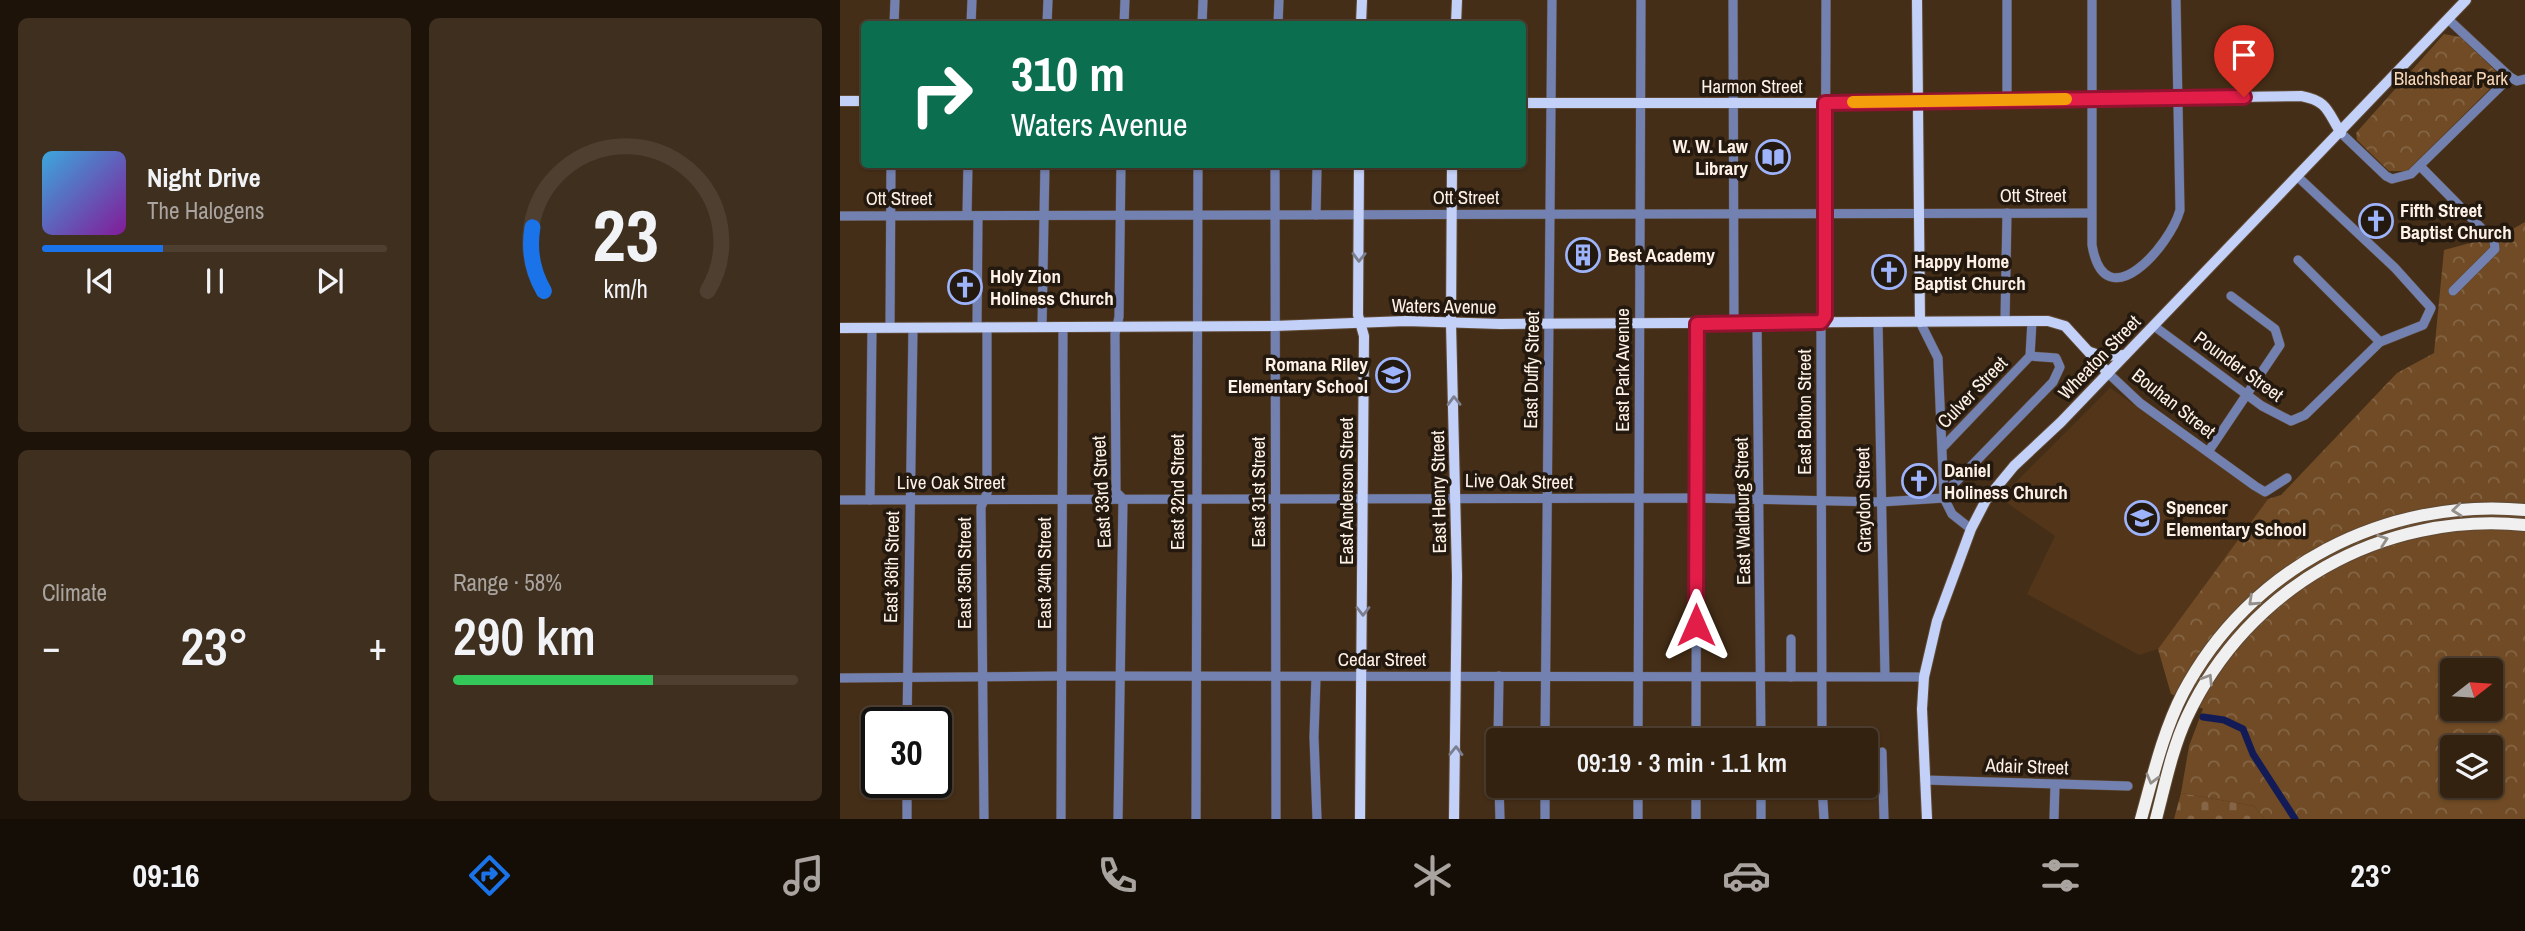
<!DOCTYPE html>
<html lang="en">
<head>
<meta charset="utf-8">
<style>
  body { margin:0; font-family:"Archivo Narrow",sans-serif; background:#3f2f1f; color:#f1f3f6; height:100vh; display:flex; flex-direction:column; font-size:26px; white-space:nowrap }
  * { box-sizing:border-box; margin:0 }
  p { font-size:23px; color:#a9a49f }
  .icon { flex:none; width:38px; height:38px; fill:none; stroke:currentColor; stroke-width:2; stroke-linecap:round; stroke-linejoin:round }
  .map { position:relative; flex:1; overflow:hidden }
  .panel { display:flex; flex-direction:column; gap:18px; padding:18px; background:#1d1309; width:840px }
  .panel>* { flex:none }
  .guide { position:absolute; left:21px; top:21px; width:665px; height:147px; border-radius:7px; box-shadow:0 2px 5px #0004,0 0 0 2px #4e3f31; background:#0b6e4f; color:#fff; overflow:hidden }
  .needle { width:46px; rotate:73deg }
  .controls { position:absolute; left:1600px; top:658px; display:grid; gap:14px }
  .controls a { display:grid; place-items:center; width:63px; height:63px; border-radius:7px; background:#342211; box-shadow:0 2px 5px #0004,0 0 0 2px #4e3f31; font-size:35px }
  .speed { position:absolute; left:21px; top:707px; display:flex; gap:14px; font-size:35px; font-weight:700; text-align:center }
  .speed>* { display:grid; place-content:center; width:91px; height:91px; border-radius:50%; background:#342211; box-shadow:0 2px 5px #0004,0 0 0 2px #4e3f31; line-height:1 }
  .speed .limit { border:4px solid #111; border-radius:10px; background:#fff; color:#111 }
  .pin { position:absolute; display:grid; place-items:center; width:60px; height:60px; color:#fff; margin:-72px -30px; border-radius:50% 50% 50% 0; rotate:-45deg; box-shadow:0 0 7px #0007 }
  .pin .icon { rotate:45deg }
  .me { position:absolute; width:77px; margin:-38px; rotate:0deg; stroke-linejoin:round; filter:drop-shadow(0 0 5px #0008) }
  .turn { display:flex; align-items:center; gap:24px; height:147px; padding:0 35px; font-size:32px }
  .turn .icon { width:91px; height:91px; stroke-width:2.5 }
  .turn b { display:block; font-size:49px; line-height:60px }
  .big { font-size:52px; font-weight:600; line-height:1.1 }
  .panel .widget { flex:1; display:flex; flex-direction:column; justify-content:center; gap:10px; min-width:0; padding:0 24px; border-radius:10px; background:#3f2f1f }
  .panel .dial { align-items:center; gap:0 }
  .dial svg { height:182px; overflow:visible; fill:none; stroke:#4e3f31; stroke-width:7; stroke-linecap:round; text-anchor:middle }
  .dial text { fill:#f1f3f6; stroke:none }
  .song { display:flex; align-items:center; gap:21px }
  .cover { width:84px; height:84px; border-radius:10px; background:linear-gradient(135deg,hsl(200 70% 55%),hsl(290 70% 35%)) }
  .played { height:7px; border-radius:4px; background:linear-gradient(90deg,#1a73e8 35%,#4e3f31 35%) }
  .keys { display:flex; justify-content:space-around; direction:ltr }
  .heat { display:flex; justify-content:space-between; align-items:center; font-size:38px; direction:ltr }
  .charge { height:10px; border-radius:5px; background:linear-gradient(90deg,#34c759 58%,#4e3f31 0) }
  .panel .tiles { flex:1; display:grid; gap:18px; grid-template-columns:repeat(2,1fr) }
  .trip { position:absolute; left:646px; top:728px; width:392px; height:70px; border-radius:7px; background:#342211; box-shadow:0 2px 5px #0004,0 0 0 2px #4e3f31; font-weight:600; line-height:70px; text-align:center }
  .tabs { display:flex; height:112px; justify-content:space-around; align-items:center; background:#150e07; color:#a9a49f }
  .tabs .icon { width:49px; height:49px }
  .tabs .selected { color:#1a73e8 }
  .tabs b { font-size:32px; color:#f1f3f6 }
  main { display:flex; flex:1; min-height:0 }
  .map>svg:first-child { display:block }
</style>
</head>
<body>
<main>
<section class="panel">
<div class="tiles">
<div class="widget">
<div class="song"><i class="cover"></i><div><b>Night Drive</b><p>The Halogens</p></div></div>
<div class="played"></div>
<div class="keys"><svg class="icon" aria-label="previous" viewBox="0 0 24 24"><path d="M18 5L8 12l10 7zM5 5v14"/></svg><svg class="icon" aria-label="pause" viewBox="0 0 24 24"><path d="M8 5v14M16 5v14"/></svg><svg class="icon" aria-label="next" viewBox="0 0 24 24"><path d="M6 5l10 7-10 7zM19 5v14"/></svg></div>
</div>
<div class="widget dial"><svg viewBox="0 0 100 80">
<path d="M14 69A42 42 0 1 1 86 69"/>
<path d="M14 69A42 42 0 0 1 9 41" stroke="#1a73e8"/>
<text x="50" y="56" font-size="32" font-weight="700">23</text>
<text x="50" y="72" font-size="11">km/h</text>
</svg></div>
<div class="widget"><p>Climate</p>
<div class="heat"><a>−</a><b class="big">23°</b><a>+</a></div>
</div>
<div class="widget"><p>Range · 58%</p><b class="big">290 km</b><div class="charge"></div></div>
</div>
</section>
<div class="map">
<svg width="1685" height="819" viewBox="0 0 1685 819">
  <defs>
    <pattern id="forest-crowns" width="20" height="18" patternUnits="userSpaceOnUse" patternTransform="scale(1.75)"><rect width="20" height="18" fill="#704b25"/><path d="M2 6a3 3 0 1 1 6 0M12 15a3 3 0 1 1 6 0" fill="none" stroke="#856545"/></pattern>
    <pattern id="cemetery-stones" width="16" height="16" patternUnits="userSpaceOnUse" patternTransform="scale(1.75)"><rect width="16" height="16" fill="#704b25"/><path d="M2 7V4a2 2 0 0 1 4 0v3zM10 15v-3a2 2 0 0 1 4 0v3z" fill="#856545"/></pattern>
  </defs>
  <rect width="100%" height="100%" fill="#452e17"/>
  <polygon fill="#533619" points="1270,388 1428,499 1318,649 1299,655 1187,594 1215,536 1160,498"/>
  <g fill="url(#forest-crowns)" fill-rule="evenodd">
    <polygon points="1604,34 1620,37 1658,73 1659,80 1567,171 1549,171 1517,140 1516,133"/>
    <path d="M1685,222V819H1425L1414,806L1341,793L1349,746L1363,709L1331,694L1318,649L1428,499L1441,495L1557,373L1594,353L1604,250L1664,234ZM1612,670H1650V709H1612ZM1612,747H1650V786H1612Z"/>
  </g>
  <polygon fill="url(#cemetery-stones)" points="1341,793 1414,806 1425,819 1334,819"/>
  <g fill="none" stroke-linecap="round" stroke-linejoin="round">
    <polyline stroke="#131b56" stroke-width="7" points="1363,717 1384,720 1403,729 1413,754 1455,819"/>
    <g stroke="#5f4934" stroke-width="10">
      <g id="minor">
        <polyline points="893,0 894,323"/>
        <path d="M1252,0V245C1265,321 1330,246 1340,210L1336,0"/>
        <polyline points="1608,19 1670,77 1677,81 1685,79"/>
        <polyline points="54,24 55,0"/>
        <polyline points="131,24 132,0"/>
        <polyline points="207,24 208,0"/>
        <polyline points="284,24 285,0"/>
        <polyline points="362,24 363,0"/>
        <polyline points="438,24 439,0"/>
        <polyline points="1167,99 1167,0"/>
        <polyline points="1501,133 1546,176 1552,179 1571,174 1670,77"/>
        <polyline points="435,164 436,819"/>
        <polyline points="1580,166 1654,241 1655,249 1613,291"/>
        <polyline points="127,215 128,164"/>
        <polyline points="476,215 477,168"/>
        <polyline points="0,216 1251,213"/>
        <polyline points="1458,260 1540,342"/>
        <polyline points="1165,321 1167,213"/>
        <polyline points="1038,322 1045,676"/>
        <polyline points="1080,322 1098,358 1104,498 1112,514 1131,529"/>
        <polyline points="917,323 921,740"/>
        <polyline points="1314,326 1422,406 1451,421 1465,415 1540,342 1583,325 1591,308 1555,268 1458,177"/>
        <polyline points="137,327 138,216"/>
        <polyline points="202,327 205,164"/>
        <polyline points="50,328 51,164"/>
        <polyline points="1268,373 1300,403 1415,486 1425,492 1447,478"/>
        <polyline points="1104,446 1190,356 1192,321"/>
        <polyline points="1368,452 1440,345 1435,329 1391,296"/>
        <polyline points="1104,494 1213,382 1220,367 1216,358 1190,356"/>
        <polyline points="0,500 855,498 1041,502 1104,498"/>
        <polyline points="30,500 32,328"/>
        <polyline points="951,639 951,677"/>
        <polyline points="476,677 474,737 477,819"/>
        <polyline points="0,678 221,676 1084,677"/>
        <polyline points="67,723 73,328"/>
        <polyline points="658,740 659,676"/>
        <polyline points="705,740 712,0"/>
        <polyline points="798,740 801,0"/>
        <polyline points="856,740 857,324"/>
        <polyline points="982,740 981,363 981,322 985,316 986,0"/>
        <polyline points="1042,752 1044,819"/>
        <polyline points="1085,780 1288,786"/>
        <polyline points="67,782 67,819"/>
        <polyline points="659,786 660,819"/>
        <polyline points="921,786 921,819"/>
        <polyline points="982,786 984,819"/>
        <polyline points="144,819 141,507 147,493 147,327"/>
        <polyline points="221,819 223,327"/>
        <polyline points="278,819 283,499 276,492 275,334 279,317 281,164"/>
        <polyline points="356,819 358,164"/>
        <polyline points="705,819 705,786"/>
        <polyline points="798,819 798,786"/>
        <polyline points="856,819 856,786"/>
        <polyline points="1214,819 1215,785"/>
      </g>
    </g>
    <g stroke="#5f4934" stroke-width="12">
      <g id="major">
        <polyline points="1077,0 1080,322"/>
        <polyline points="521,24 522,0"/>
        <polyline points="616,24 617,0"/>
        <polyline points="0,101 24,101"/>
        <path d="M682,103H985L1461,96C1488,101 1487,111 1501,133"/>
        <polyline points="519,164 518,315 524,336 520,819"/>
        <polyline points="612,164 611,323 617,576 614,819"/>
        <polyline points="0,328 434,326 566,321 660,324 1208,321 1225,326 1268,373"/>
        <polyline points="1250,352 1262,356 1285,355"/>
        <polyline points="1087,819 1082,709 1084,677 1097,621 1131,529 1146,500 1174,466 1221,422 1626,0"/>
      </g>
    </g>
    <g stroke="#5f4934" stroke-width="14">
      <g id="highway">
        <path d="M1301,819C1313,776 1323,732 1343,693C1409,567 1546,497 1685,510"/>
        <path d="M1316,819C1325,785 1332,749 1347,717C1408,587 1542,511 1685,525"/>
      </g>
    </g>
    <use href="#minor" stroke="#7281b0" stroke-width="9"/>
    <use href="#major" stroke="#c3d0f7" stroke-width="10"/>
    <use href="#highway" stroke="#f0f0f0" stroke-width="12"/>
  </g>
  <defs><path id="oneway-chevron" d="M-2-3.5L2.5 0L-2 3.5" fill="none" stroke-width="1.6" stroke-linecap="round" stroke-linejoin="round" transform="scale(1.75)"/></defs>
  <g stroke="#7b7e8f">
    <use href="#oneway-chevron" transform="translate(519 257) rotate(91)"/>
    <use href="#oneway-chevron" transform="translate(614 401) rotate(-91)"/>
    <use href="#oneway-chevron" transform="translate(523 611) rotate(90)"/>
    <use href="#oneway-chevron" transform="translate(616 751) rotate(-89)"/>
  </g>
  <g stroke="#948f8b">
    <use href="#oneway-chevron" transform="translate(1617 510) rotate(174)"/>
    <use href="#oneway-chevron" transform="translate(1543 540) rotate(-19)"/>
    <use href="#oneway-chevron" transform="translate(1413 601) rotate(137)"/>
    <use href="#oneway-chevron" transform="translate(1368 679) rotate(-58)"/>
    <use href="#oneway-chevron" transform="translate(1312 779) rotate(105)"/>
  </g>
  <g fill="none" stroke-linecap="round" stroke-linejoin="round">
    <g stroke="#92132f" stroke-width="18">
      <polyline id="route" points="856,625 857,324 981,322 985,316 985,103 1404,97"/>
    </g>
    <use href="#route" stroke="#e11d48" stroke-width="12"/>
    <polyline stroke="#f59e0b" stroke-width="12" points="1013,102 1226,99"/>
  </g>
  <defs>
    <g id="library-ring" transform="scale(1.75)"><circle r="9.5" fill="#24190f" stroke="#9db4fd" stroke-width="1.5"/><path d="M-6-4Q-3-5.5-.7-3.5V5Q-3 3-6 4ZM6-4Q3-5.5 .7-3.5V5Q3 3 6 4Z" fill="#9db4fd"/></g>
    <g id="church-ring" transform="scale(1.75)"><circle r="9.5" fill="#24190f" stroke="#9db4fd" stroke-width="1.5"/><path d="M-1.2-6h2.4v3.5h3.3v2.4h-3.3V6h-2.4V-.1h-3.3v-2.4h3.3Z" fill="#9db4fd"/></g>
    <g id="building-ring" transform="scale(1.75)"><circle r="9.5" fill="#24190f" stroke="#9db4fd" stroke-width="1.5"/><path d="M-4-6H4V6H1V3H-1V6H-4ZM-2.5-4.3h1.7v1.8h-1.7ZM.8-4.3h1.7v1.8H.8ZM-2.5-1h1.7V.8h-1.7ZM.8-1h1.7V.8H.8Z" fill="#9db4fd"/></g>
    <g id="school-ring" transform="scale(1.75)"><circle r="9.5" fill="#24190f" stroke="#9db4fd" stroke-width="1.5"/><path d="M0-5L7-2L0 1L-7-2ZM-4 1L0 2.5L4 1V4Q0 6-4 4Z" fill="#9db4fd"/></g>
  </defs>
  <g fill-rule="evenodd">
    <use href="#library-ring" x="933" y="157"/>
    <use href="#church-ring" x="1536" y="221"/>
    <use href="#building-ring" x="743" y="255"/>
    <use href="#church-ring" x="1049" y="272"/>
    <use href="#church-ring" x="125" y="287"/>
    <use href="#school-ring" x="553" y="375"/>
    <use href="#church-ring" x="1079" y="481"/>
    <use href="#school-ring" x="1302" y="518"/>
  </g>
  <g text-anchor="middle" stroke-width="7" stroke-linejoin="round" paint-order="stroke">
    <g font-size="19" fill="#f6d5b7" stroke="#24190f">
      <text x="1611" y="85">Blachshear Park</text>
    </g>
    <g font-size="19" fill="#fef2e7" stroke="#24190f">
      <text x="912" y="93">Harmon Street</text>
      <text x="1193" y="202">Ott Street</text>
      <text x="626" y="204">Ott Street</text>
      <text x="59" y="205">Ott Street</text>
      <text transform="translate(604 306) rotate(1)" y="7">Waters Avenue</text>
      <text transform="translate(1259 357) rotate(-46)" y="7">Wheaton Street</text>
      <text transform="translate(1399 366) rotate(36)" y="7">Pounder Street</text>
      <text transform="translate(691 370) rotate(-89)" y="7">East Duffy Street</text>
      <text transform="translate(782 370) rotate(-90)" y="7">East Park Avenue</text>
      <text transform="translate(1132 392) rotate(-46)" y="7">Culver Street</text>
      <text transform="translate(1334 403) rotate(38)" y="7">Bouhan Street</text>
      <text transform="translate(964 412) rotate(-90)" y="7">East Bolton Street</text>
      <text transform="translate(679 481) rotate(1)" y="7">Live Oak Street</text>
      <text x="111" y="489">Live Oak Street</text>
      <text transform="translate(506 491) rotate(-90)" y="7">East Anderson Street</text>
      <text transform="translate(261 492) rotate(-93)" y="7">East 33rd Street</text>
      <text transform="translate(337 492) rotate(-90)" y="7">East 32nd Street</text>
      <text transform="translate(418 492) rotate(-90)" y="7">East 31st Street</text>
      <text transform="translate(598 492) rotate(-91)" y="7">East Henry Street</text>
      <text transform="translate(1023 500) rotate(-91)" y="7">Graydon Street</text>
      <text transform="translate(902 511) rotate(-91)" y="7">East Waldburg Street</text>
      <text transform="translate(51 567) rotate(-89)" y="7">East 36th Street</text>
      <text transform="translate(124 573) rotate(-90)" y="7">East 35th Street</text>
      <text transform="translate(204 573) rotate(-90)" y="7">East 34th Street</text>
      <text x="542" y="666">Cedar Street</text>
      <text transform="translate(1187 766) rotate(2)" y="7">Adair Street</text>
    </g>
    <g font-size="19" font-weight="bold" fill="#fef2e7" stroke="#24190f" text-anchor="start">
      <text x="908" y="153" text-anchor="end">W. W. Law<tspan x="908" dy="22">Library</tspan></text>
      <text x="1560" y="217">Fifth Street<tspan x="1560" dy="22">Baptist Church</tspan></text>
      <text x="768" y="262">Best Academy</text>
      <text x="1074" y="268">Happy Home<tspan x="1074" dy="22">Baptist Church</tspan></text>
      <text x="150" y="283">Holy Zion<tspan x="150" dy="22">Holiness Church</tspan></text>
      <text x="528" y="371" text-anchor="end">Romana Riley<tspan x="528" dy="22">Elementary School</tspan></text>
      <text x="1104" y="477">Daniel<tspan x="1104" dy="22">Holiness Church</tspan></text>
      <text x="1326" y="514">Spencer<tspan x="1326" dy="22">Elementary School</tspan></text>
    </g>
  </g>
</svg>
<div class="controls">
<a><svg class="needle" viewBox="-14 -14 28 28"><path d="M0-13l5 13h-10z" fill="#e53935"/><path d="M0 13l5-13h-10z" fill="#a9a49f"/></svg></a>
<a><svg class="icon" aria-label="layers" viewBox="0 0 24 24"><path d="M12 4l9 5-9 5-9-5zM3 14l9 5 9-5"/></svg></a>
</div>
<div class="speed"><div class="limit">30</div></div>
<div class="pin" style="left:1404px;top:97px;background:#d93025"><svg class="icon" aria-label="arrive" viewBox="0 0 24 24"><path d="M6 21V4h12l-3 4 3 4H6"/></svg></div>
<svg class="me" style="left:856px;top:625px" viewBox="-20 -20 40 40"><path d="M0-17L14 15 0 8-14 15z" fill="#e11d48" stroke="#fff" stroke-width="4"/></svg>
<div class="trip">09:19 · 3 min · 1.1 km</div>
<div class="guide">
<div class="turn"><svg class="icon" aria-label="right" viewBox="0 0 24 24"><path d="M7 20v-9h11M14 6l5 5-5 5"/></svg><div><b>310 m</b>Waters Avenue</div></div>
</div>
</div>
</main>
<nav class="tabs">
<b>09:16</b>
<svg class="icon selected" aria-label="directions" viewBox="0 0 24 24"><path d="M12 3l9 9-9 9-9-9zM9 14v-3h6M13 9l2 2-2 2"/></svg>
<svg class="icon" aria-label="music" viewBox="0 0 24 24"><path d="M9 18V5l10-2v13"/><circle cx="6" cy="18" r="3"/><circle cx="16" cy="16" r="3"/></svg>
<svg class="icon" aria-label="phone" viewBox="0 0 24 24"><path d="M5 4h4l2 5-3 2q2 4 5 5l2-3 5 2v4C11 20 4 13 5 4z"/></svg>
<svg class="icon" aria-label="climate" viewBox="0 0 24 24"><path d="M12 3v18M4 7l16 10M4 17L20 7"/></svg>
<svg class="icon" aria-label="car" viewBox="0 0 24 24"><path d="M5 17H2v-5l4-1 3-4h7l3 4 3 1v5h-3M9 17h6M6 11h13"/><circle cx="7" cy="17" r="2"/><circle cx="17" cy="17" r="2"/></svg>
<svg class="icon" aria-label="filters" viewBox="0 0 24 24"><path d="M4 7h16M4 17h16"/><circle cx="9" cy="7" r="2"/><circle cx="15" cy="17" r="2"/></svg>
<b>23°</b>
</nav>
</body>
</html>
